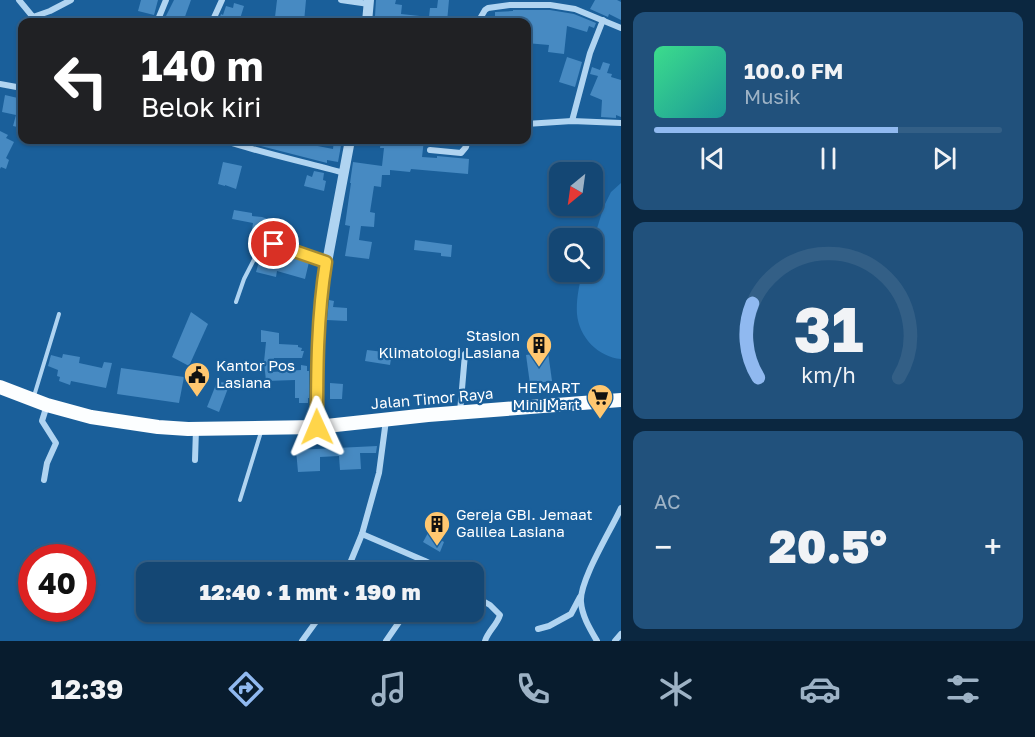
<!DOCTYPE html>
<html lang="id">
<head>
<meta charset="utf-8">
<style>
  body { margin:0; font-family:"Golos Text",sans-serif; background:#21517c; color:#f1f3f6; height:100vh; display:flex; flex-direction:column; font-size:22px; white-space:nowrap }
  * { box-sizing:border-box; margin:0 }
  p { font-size:20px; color:#9db2c5 }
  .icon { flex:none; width:33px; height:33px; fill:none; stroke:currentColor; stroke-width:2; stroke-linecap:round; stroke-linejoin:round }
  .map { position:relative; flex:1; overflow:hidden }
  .side { display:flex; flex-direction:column; gap:12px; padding:12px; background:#0b2740; width:414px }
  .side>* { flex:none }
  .guide { position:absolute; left:18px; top:18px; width:513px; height:126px; border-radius:12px; box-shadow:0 2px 4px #0004,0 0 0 2px #335f86; background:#202124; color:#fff; overflow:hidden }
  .needle { width:39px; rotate:209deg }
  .fabs { position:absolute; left:549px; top:162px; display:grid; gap:12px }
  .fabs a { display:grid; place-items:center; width:54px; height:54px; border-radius:12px; background:#144774; box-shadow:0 2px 4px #0004,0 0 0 2px #335f86; font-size:30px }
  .speed { position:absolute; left:18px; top:544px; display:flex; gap:12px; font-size:30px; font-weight:700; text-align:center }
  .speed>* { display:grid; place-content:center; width:78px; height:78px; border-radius:50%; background:#144774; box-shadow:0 2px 4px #0004,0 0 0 2px #335f86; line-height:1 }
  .speed .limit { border:9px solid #d22; background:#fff; color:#111 }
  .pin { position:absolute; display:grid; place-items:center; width:51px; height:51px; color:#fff; margin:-26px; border:3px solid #fff; border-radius:50%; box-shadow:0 2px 6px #0007 }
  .me { position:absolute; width:66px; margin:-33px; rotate:359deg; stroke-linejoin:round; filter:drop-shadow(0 0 4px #0008) }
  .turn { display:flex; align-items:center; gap:21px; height:126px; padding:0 24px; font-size:27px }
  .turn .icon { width:78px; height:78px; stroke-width:2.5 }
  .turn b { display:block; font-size:42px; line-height:51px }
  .big { font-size:45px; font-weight:800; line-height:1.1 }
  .side .tile { flex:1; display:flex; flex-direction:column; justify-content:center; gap:9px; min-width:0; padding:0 21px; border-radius:12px; background:#21517c }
  .side .dial { align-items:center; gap:0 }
  .dial svg { height:156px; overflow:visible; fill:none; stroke:#335f86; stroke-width:7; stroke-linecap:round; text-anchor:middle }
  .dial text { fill:#f1f3f6; stroke:none }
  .song { display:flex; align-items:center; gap:18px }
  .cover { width:72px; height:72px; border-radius:9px; background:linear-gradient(135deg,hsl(150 70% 55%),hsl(180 70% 35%)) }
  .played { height:6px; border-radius:3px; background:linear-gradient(90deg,#90b9f0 70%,#335f86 70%) }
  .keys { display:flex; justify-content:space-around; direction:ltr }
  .heat { display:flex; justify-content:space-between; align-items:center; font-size:33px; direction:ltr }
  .trip { position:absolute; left:136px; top:562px; width:348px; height:60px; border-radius:12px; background:#144774; box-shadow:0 2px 4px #0004,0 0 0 2px #335f86; font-weight:800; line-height:60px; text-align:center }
  .tab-bar { display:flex; height:96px; justify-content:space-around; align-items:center; background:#081c2e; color:#9db2c5 }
  .tab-bar .icon { width:42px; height:42px }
  .tab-bar .active { color:#90b9f0 }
  .tab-bar b { font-size:27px; color:#f1f3f6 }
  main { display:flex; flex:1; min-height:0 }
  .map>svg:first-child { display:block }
</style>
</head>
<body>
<main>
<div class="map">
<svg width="621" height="641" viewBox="0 0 621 641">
  <rect width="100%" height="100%" fill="#1a5f9a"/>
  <path fill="#2d79b8" d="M621,183V359C598,357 579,337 577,314C576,302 579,283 583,272H592L593,241L604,206L611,192Z"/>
  <g fill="#478ac2">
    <polygon points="141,0 158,0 154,15 138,11"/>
    <polygon points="174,0 191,0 183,22 174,22 165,18"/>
    <polygon points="277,0 306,0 304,22 286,22 286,18 275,17"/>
    <polygon points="376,0 396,0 395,4 402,5 401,14 429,17 430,8 437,8 438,0 449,0 447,22 379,22 380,17 375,16"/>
    <polygon points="595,0 617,0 621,2 621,20 609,14 608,17 590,9"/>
    <polygon points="234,3 244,6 239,22 218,22 221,14 223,15 226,6 233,8"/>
    <polygon points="513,10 550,10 574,14 596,23 594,28 589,26 587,32 567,26 564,54 548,52 549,45 526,43 526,22 495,22 495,12 513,11"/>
    <polygon points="567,57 582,62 575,87 559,82"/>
    <polygon points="603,62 610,64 607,73 612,74 611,77 621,80 621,117 616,115 616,118 601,117 602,100 590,95 598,76 590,74 592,67 600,70"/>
    <polygon points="5,95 22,99 22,128 13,126 16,115 2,112"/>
    <polygon points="0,131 8,135 6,138 14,142 6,158 9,160 6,169 1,167 0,169"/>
    <polygon points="271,140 287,140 333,149 334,140 342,140 338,162 327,160 327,163 257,145 257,142 270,141"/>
    <polygon points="381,140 424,140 422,157 437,158 437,156 469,159 468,174 411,169 410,172 390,170 390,175 382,175 381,187 374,186 370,212 375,213 374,227 361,226 359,240 372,242 369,259 345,256 350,226 345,225 351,183 350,183 353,162 382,166 384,148 380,148"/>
    <polygon points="223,162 242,166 236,189 225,185 225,186 218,184"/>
    <polygon points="314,171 324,173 323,180 326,181 324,191 304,186 307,175 312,177"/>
    <polygon points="234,210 252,213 252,216 262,217 292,227 288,244 276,240 277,237 259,234 258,238 251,237 253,223 232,219"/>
    <polygon points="415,240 452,245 451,257 441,256 441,253 414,250"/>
    <polygon points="274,248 286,252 285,255 309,262 305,279 277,271 276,277 256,272 260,258 264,250 273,251"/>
    <polygon points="329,300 334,301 333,307 347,308 347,321 327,320"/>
    <polygon points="191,312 208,324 189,366 172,357"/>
    <polygon points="261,330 279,333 279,344 298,345 298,347 302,348 301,351 304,351 302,358 274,358 272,372 301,370 301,365 307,366 307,371 309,371 309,398 308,398 308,403 299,403 299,398 295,398 295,380 266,381 264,362 266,342 261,342"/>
    <polygon points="367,350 392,353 390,365 365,361"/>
    <polygon points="548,352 552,381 530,384 526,355"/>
    <polygon points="63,354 80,357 79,363 102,368 104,362 112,363 106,388 71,381 70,385 59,381 60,377 57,376 58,370 48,366 51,355 62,358"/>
    <polygon points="121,368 184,377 179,403 117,394"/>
    <polygon points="217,382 230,383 219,412 207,407"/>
    <polygon points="330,383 343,384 342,399 330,399"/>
    <polygon points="377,446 376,453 360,453 361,469 340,470 339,456 320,457 320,471 298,472 296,450"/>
    <polygon points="428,533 444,542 440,552 423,542"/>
  </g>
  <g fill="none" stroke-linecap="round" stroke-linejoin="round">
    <g stroke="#b0d4f1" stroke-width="4">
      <polyline points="236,302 244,279 261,246 274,244 325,262"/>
      <polyline points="34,396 59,314"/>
      <polyline points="240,500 261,432"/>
    </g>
    <g stroke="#b0d4f1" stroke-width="6">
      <polyline points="19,0 33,17 50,11 71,0"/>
      <polyline points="341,0 369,4"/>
      <polyline points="157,22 166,0"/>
      <polyline points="212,22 222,0"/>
      <polyline points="478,22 485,10 488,8 510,5 550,5 575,9 621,28"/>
      <polyline points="0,84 22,88"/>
      <polyline points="572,121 590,53 603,20"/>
      <polyline points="526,124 572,121 621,123"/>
      <path d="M222,140C262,153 304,162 344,173"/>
      <polyline points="430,150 461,153 466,147 468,140"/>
      <polyline points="460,412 465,354"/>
      <polyline points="195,460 196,429"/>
      <polyline points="44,480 47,463 56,443 42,421 47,405"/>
      <polyline points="362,534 425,561 431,564 434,568 433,572 434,573"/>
      <polyline points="346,573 362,534 379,473 386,420"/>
      <path d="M474,596L490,605L500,615C497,625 488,631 485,641"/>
      <polyline points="538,629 549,626 571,614 580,597"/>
      <polyline points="302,641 323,612"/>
      <polyline points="386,641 406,612"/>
      <path d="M597,641C590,629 582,616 581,602C579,581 611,530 621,508"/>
      <polyline points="615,641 621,634"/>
    </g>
    <g stroke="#b0d4f1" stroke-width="10">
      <polyline points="367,22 369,0"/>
      <polyline points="317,427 317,346 322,289 350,140"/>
    </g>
    <polyline stroke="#fcfeff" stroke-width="14" points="0,387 47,405 91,417 158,427 188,429 317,427 428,415 621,400"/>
  </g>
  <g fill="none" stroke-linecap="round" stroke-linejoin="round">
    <g stroke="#a68a30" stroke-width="15">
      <path id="route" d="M274,244L326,262C317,317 317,371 317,427"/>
    </g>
    <use href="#route" stroke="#ffd54a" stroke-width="10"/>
  </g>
  <defs>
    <g id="building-pin" transform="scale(1.35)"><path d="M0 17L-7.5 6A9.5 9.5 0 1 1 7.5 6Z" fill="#ffc770" stroke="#1a5f9a"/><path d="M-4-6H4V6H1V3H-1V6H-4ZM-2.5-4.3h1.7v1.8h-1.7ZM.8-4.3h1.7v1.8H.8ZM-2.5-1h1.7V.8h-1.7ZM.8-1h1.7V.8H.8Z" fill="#111"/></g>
    <g id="civic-pin" transform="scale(1.35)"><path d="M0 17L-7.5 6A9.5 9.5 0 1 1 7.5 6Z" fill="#ffc770" stroke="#1a5f9a"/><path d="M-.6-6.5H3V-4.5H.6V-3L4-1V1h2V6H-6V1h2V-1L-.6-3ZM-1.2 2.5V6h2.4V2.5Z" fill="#111"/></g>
    <g id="supermarket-pin" transform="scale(1.35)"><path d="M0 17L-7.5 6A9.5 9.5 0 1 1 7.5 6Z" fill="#ffc770" stroke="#1a5f9a"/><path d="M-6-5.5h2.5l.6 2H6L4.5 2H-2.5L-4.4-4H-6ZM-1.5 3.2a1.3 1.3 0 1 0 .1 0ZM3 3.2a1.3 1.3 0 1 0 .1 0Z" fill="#111"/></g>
  </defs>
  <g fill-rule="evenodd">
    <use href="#building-pin" x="539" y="345"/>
    <use href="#civic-pin" x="197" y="375"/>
    <use href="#supermarket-pin" x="600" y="397"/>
    <use href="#building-pin" x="437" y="524"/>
  </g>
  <g text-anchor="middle" stroke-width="4.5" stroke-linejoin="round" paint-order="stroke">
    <g font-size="15" fill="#fff" stroke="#1a5f9a" text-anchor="end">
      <text x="520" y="341">Stasion<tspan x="520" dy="17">Klimatologi Lasiana</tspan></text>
      <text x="216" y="371" text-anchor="start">Kantor Pos<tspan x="216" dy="17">Lasiana</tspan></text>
      <text x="580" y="393">HEMART<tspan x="580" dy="17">Mini Mart</tspan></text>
      <text x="456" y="520" text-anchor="start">Gereja GBI. Jemaat<tspan x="456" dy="17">Galilea Lasiana</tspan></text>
    </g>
    <g font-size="15" fill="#fff" stroke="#1a5f9a">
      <text transform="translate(432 399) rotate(-5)" y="5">Jalan Timor Raya</text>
    </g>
  </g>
</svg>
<div class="fabs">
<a><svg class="needle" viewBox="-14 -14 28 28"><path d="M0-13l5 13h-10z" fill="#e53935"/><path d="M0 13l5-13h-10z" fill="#9db2c5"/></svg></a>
<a><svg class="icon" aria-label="search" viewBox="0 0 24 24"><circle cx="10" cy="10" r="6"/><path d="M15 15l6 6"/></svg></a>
</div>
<div class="speed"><div class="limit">40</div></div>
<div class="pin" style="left:274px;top:244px;background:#d93025"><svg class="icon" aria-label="arrive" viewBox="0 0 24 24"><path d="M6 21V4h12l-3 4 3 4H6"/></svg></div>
<svg class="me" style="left:317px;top:427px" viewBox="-20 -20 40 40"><path d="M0-17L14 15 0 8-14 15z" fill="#ffd54a" stroke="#fff" stroke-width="4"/></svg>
<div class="trip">12:40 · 1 mnt · 190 m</div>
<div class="guide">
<div class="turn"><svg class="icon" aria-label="left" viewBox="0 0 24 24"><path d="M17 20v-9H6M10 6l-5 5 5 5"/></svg><div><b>140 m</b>Belok kiri</div></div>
</div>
</div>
<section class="side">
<div class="tile">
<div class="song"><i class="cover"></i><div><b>100.0 FM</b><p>Musik</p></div></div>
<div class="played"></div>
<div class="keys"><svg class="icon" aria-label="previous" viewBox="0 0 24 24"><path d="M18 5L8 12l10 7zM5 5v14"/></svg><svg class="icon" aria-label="pause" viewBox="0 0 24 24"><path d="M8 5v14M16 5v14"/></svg><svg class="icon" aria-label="next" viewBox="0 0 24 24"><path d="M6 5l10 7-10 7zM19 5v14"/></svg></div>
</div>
<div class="tile dial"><svg viewBox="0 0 100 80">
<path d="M14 69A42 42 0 1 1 86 69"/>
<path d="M14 69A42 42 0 0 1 11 31" stroke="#90b9f0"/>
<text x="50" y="56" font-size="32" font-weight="700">31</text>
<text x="50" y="72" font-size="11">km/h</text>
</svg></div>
<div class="tile"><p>AC</p>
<div class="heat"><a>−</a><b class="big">20.5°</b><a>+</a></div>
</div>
</section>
</main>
<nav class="tab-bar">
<b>12:39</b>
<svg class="icon active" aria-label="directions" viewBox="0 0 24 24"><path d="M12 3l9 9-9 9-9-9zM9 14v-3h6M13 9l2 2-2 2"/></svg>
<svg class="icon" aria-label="music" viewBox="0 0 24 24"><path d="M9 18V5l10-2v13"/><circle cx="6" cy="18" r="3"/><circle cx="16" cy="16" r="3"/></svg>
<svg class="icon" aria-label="phone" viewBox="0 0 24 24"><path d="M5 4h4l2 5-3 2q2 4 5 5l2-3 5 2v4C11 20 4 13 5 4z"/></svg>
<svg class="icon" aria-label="climate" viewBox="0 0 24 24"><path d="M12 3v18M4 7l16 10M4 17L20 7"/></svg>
<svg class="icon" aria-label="car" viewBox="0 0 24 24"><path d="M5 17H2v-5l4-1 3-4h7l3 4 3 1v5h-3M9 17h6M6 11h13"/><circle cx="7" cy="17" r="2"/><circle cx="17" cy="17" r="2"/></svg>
<svg class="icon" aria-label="filters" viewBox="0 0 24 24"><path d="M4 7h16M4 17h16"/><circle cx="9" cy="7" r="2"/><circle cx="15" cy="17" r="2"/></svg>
</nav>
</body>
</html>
